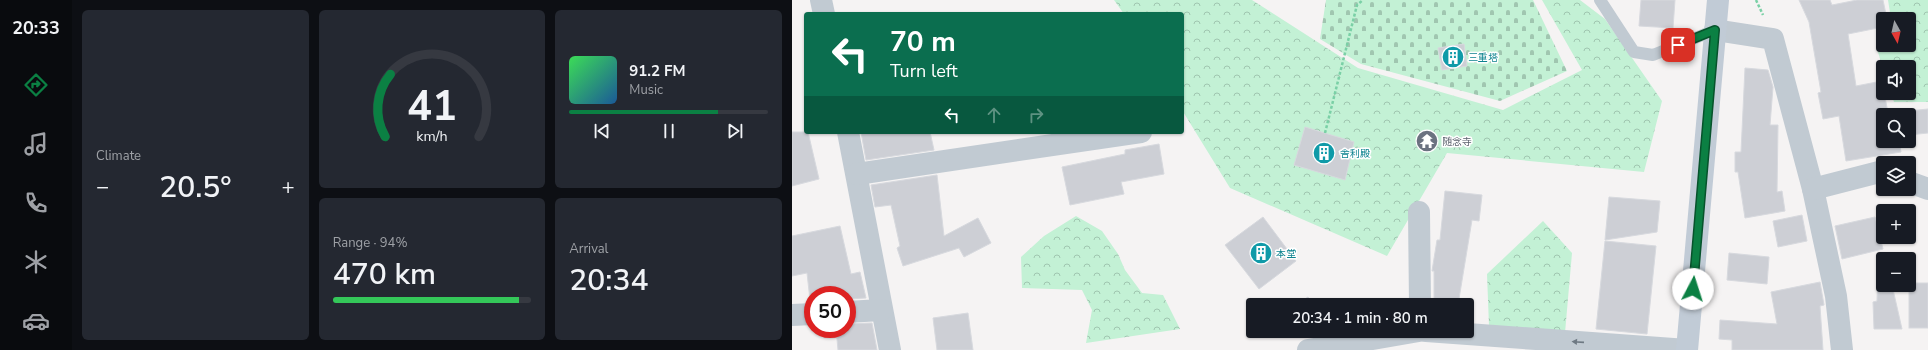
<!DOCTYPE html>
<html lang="en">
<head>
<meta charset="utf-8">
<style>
  body { margin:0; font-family:"Nunito Sans","Noto Sans JP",sans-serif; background:#242831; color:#f1f3f6; height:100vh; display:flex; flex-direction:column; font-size:15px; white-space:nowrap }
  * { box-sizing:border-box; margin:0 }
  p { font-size:13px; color:#9ea1a6 }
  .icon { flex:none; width:22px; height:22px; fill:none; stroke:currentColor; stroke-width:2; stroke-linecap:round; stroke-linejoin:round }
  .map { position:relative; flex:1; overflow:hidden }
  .panel { display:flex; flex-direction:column; gap:10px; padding:10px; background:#0d0f14; width:720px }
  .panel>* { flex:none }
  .banner { position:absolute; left:12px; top:12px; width:380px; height:122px; border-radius:4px; box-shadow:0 1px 3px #0004; background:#0b6e4f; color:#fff; overflow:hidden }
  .needle { width:26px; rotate:172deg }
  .tools { position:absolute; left:1084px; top:12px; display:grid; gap:8px }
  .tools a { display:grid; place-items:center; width:40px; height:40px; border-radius:4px; background:#171b24; box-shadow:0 1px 3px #0004; font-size:20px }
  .speed { position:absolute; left:12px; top:286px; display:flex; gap:8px; font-size:20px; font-weight:700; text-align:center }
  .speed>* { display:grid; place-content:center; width:52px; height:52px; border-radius:50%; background:#171b24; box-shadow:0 1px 3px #0004; line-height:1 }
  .speed .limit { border:6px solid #d22; background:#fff; color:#111 }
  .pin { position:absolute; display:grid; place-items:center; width:34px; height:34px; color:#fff; margin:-17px; border-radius:8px; box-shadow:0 2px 6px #0006 }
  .me { position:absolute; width:44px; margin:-22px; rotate:5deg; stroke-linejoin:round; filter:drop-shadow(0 0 3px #0008) }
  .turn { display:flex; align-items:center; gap:14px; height:84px; padding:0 20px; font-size:18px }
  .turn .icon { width:52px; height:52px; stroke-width:2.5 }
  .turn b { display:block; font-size:28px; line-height:34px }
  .lanes { display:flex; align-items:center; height:38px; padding:0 20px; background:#0003; justify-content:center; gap:20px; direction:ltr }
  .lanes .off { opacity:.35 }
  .big { font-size:30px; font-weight:600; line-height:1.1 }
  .panel .tile { flex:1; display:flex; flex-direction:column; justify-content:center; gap:6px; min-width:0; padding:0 14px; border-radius:6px; background:#242831 }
  .panel .dial { align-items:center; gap:0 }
  .dial svg { height:104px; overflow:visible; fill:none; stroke:#363941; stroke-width:7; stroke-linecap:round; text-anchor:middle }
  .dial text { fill:#f1f3f6; stroke:none }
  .song { display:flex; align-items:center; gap:12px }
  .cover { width:48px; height:48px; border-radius:6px; background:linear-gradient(135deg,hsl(130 70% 55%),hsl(210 70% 35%)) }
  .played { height:4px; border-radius:2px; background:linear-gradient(90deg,#0b8043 75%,#363941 75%) }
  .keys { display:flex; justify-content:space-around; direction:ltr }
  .heat { display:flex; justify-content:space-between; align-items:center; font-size:22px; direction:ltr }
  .charge { height:6px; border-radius:3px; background:linear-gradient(90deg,#34c759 94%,#363941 0) }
  .panel .tiles { flex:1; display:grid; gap:10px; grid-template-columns:repeat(3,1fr) }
  .tile:first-child { grid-row:span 2 }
  .trip { position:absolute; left:454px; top:298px; width:228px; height:40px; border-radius:4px; background:#171b24; box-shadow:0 1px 3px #0004; font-weight:600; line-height:40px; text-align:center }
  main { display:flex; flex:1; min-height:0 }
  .tabs { display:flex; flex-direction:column; width:72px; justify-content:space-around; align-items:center; background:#090b0e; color:#9ea1a6 }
  .tabs .icon { width:28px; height:28px }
  .tabs .selected { color:#0b8043 }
  .tabs b { font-size:18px; color:#f1f3f6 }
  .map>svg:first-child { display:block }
</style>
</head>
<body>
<main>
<nav class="tabs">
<b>20:33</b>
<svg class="icon selected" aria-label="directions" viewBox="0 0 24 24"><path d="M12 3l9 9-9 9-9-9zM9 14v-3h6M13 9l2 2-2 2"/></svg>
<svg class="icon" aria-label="music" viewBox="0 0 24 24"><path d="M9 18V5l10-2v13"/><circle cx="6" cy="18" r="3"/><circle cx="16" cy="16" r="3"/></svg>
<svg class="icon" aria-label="phone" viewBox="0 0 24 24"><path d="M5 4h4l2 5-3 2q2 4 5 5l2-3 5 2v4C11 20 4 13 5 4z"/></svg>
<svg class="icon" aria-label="climate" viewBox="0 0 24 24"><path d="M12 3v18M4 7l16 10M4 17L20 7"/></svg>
<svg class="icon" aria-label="car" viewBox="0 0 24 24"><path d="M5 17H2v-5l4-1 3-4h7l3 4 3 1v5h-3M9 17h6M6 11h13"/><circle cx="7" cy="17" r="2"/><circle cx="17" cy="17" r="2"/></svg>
</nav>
<section class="panel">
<div class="tiles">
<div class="tile"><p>Climate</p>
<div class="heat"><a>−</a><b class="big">20.5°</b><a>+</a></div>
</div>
<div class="tile dial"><svg viewBox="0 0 100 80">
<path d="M14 69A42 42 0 1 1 86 69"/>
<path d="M14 69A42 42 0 0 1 18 21" stroke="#0b8043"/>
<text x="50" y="56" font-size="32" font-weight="700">41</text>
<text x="50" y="72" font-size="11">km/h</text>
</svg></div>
<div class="tile">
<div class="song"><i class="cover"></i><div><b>91.2 FM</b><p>Music</p></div></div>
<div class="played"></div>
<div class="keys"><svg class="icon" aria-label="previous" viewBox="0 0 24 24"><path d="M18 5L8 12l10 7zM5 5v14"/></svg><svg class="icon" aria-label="pause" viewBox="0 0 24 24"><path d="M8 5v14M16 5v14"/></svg><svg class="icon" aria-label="next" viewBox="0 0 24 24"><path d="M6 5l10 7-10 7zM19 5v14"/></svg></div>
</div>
<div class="tile"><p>Range · 94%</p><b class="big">470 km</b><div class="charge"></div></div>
<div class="tile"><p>Arrival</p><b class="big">20:34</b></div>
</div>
</section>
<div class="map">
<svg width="1136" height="350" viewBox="0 0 1136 350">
  <defs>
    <pattern id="forest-crowns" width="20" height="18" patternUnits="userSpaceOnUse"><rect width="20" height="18" fill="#c3f1d5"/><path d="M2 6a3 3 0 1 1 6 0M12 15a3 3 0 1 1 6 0" fill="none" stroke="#a0c6b0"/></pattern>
    <pattern id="cemetery-stones" width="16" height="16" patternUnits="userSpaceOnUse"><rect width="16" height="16" fill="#c3f1d5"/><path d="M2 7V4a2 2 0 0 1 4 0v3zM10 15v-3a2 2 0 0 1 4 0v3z" fill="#a0c6b0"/></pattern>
  </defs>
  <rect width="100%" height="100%" fill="#f5f3f3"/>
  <g fill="url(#forest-crowns)">
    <polygon points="322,0 460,0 566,68 711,110 790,70 750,0 788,0 813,19 870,101 852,172 655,153 595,256 438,188 390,110 390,14 332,14"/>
    <polygon points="1096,0 1136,0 1136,102 1102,102 1099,93 1117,93 1117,67 1091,67 1091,68 1084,46 1091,42 1091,45 1117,45 1117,19 1099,19"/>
    <polygon points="284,216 310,231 326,254 333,270 350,293 371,295 388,329 294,343 300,310 290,290 230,288 229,257 252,236"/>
    <polygon points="751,221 780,253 773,333 697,326 695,274"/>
  </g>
  <polygon fill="url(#cemetery-stones)" points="534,0 741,0 775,71 708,101 569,64 528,39"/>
  <g fill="#cdcfd5" stroke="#d7d9de">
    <polygon points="849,0 883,0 881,28 847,26"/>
    <polygon points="1007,0 1038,0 1040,5 1065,0 1091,0 1095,19 1091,19 1091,27 1056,34 1064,86 1090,81 1096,113 1136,109 1136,133 1117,135 1117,115 1091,115 1091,141 1107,141 1109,152 1054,161 1047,116 1031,119 1026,93 1029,92 1017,22"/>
    <polygon points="672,44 675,66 650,70 646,48"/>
    <polygon points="953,68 976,70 981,87 978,125 986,125 985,192 990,191 993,211 953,218 946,172 943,172 943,152 949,152"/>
    <polygon points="513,127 562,142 553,180 502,165"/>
    <polygon points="0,132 16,132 27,179 0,186"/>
    <polygon points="69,132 138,132 142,150 74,160"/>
    <polygon points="367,144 372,174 329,182 332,194 278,205 270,167 333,154 333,150"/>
    <polygon points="145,175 152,236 186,218 199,243 172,257 167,248 111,266 105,248 108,246 99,205 83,207 79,185"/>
    <polygon points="653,191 690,195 687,221 680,220 666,305 642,305 642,271 640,271 645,240 648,240"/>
    <polygon points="817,197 868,201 865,232 813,240"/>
    <polygon points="1010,215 1015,241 986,247 981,221"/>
    <polygon points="471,217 504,261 467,289 433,245"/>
    <polygon points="1083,217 1091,249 1050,259 1043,226"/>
    <polygon points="48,226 59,274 68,272 74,298 55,299 55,295 21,295 21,299 18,300 15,273 0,276 0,236"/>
    <polygon points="813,241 864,246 855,334 804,329"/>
    <polygon points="937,253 977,257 975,284 935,280"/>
    <polygon points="1092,254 1094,259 1091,259 1091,285 1100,285 1110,329 1082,329 1081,302 1085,301 1086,255"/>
    <polygon points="1028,282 1032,305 1028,306 1031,350 940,350 940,340 927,339 928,320 985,324 979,292"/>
    <rect x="1117" y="283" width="19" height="45"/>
    <polygon points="516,297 521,305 504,305"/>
    <polygon points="176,313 181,350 145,350 141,318"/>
    <polygon points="80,323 85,350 46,350 44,329 55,329 55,324"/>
  </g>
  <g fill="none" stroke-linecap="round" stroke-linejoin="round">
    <g stroke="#7ad0a6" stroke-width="2.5" stroke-dasharray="3 2" stroke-linecap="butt">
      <polyline points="964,0 971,15"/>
      <polyline points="533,133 565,5 571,0"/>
    </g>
    <polyline stroke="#c1cad2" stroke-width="12" points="808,0 842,52 861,55 923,30"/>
    <g stroke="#c1cad2" stroke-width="22">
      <polyline points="29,0 32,14"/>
      <polyline points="923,30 981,39 1021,189 1044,296 1050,350"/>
      <polyline points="56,132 98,350"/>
      <polyline points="65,174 349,132"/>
      <polyline points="1117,182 1136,189"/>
      <polyline points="1021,189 1091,171"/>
      <polyline points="627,212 628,305"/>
      <polyline points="55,312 89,310"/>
      <polyline points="0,315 21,314"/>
      <polyline points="634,331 895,350"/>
      <polyline points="516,350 627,331"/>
    </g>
    <polyline stroke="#c1cbd6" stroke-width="22" points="895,350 926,0"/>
  </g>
  <defs><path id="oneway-solid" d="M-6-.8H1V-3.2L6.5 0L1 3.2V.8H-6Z"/></defs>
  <use fill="#6e7983" href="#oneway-solid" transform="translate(786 342) rotate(-176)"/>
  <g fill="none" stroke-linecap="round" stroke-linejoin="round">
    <g stroke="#07532c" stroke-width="10">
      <polyline id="route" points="886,45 923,30 901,289"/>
    </g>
    <use href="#route" stroke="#0b8043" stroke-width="7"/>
  </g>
  <defs>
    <g id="building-disc" transform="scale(1.15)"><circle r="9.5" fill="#0f9aa8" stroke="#fff"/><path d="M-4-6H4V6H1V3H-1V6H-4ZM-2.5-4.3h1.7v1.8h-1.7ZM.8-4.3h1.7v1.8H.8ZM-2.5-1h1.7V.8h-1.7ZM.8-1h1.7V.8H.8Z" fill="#fff"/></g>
    <g id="temple-disc" transform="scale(1.15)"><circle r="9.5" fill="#6b7280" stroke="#fff"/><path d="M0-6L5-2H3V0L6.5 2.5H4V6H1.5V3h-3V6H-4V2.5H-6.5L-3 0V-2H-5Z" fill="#fff"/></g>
  </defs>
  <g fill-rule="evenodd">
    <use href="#building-disc" x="661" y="57"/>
    <use href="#temple-disc" x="635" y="141"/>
    <use href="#building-disc" x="532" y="153"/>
    <use href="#building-disc" x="469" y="253"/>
  </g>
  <g text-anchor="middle" stroke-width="3" stroke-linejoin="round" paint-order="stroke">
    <g font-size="10" fill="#0d838f" stroke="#fff" text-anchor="start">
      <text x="676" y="61">三重塔</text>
      <text x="548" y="157">舎利殿</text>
      <text x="484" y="257">本堂</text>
    </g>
    <g font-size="10" fill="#5b616d" stroke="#fff" text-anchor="start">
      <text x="650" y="145">随念寺</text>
    </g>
  </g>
</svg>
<div class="tools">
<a><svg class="needle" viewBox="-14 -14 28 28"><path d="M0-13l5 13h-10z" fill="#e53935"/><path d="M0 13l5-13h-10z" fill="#9ea1a6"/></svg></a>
<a><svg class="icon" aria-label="sound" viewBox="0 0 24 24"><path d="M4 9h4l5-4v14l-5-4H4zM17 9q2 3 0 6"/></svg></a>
<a><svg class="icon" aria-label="search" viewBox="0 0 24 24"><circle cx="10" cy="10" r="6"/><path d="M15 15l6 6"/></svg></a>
<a><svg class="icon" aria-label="layers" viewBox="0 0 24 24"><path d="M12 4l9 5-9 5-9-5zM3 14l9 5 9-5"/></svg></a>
<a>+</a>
<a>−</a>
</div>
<div class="speed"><div class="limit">50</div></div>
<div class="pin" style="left:886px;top:45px;background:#d93025"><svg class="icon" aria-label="arrive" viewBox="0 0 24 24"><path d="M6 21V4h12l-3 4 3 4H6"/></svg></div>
<svg class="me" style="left:901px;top:289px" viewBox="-20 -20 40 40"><circle r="19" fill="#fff"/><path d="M0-13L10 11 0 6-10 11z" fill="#0b8043"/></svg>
<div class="trip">20:34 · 1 min · 80 m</div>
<div class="banner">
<div class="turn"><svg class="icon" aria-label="left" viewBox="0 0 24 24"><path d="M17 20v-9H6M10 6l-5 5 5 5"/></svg><div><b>70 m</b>Turn left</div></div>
<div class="lanes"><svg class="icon" aria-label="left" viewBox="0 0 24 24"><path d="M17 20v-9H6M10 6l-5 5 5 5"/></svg><svg class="icon off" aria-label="ahead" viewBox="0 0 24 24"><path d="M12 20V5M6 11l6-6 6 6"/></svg><svg class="icon off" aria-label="right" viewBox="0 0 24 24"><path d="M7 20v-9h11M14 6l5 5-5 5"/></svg></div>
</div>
</div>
</main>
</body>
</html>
